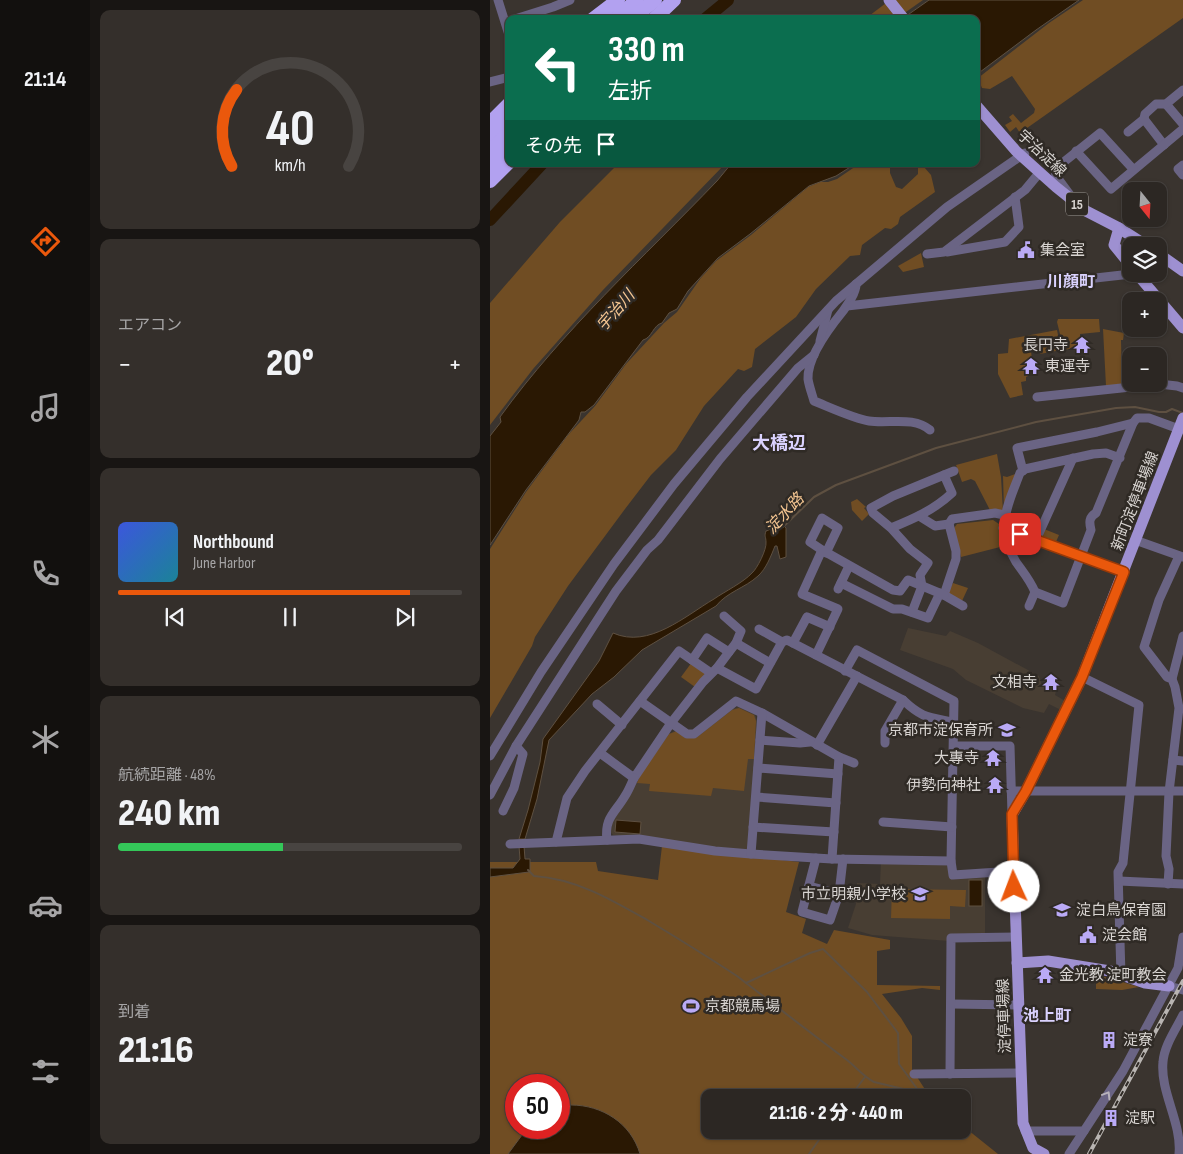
<!DOCTYPE html>
<html lang="ja">
<head>
<meta charset="utf-8">
<style>
  body { margin:0; font-family:"Sofia Sans Condensed","Noto Sans JP",sans-serif; background:#342f2b; color:#f1f3f6; height:100vh; display:flex; flex-direction:column; font-size:19px; white-space:nowrap }
  * { box-sizing:border-box; margin:0 }
  p { font-size:16px; color:#a6a5a6 }
  .icon { flex:none; width:28px; height:28px; fill:none; stroke:currentColor; stroke-width:2; stroke-linecap:round; stroke-linejoin:round }
  .map { position:relative; flex:1; overflow:hidden }
  .panel { display:flex; flex-direction:column; gap:10px; padding:10px; background:#181513; width:400px }
  .panel>* { flex:none }
  .banner { position:absolute; left:15px; top:15px; width:475px; height:152px; border-radius:10px; box-shadow:0 1px 4px #0004,0 0 0 1px #484441; background:#0b6e4f; color:#fff; overflow:hidden }
  .needle { width:32px; rotate:162deg }
  .buttons { position:absolute; left:632px; top:182px; display:grid; gap:10px }
  .buttons a { display:grid; place-items:center; width:45px; height:45px; border-radius:10px; background:#2c2723; box-shadow:0 1px 4px #0004,0 0 0 1px #484441; font-size:25px }
  .speed { position:absolute; left:15px; top:1074px; display:flex; gap:10px; font-size:25px; font-weight:700; text-align:center }
  .speed>* { display:grid; place-content:center; width:65px; height:65px; border-radius:50%; background:#2c2723; box-shadow:0 1px 4px #0004,0 0 0 1px #484441; line-height:1 }
  .speed .limit { border:8px solid #d22; background:#fff; color:#111 }
  .pin { position:absolute; display:grid; place-items:center; width:42px; height:42px; color:#fff; margin:-21px; border-radius:10px; box-shadow:0 2px 8px #0006 }
  .me { position:absolute; width:55px; margin:-28px; rotate:358deg; stroke-linejoin:round; filter:drop-shadow(0 0 4px #0008) }
  .turn { display:flex; align-items:center; gap:18px; height:105px; padding:0 20px; font-size:22px }
  .turn .icon { width:65px; height:65px; stroke-width:2.5 }
  .turn b { display:block; font-size:35px; line-height:42px }
  .then { display:flex; align-items:center; height:48px; padding:0 20px; background:#0003; gap:10px; font-size:19px }
  .big { font-size:38px; font-weight:800; line-height:1.1 }
  .panel .card { flex:1; display:flex; flex-direction:column; justify-content:center; gap:8px; min-width:0; padding:0 18px; border-radius:10px; background:#342f2b }
  .panel .dial { align-items:center; gap:0 }
  .dial svg { height:130px; overflow:visible; fill:none; stroke:#484441; stroke-width:7; stroke-linecap:round; text-anchor:middle }
  .dial text { fill:#f1f3f6; stroke:none }
  .song { display:flex; align-items:center; gap:15px }
  .cover { width:60px; height:60px; border-radius:8px; background:linear-gradient(135deg,hsl(230 70% 55%),hsl(190 70% 35%)) }
  .played { height:5px; border-radius:2px; background:linear-gradient(90deg,#ea580c 85%,#484441 85%) }
  .keys { display:flex; justify-content:space-around; direction:ltr }
  .heat { display:flex; justify-content:space-between; align-items:center; font-size:28px; direction:ltr }
  .charge { height:8px; border-radius:4px; background:linear-gradient(90deg,#34c759 48%,#484441 0) }
  .trip { position:absolute; left:211px; top:1089px; width:270px; height:50px; border-radius:10px; background:#2c2723; box-shadow:0 1px 4px #0004,0 0 0 1px #484441; font-weight:800; line-height:50px; text-align:center }
  main { display:flex; flex:1; min-height:0 }
  .tab-bar { display:flex; flex-direction:column; width:90px; justify-content:space-around; align-items:center; background:#12100e; color:#a6a5a6 }
  .tab-bar .icon { width:35px; height:35px }
  .tab-bar .active { color:#ea580c }
  .tab-bar b { font-size:22px; color:#f1f3f6 }
  .map>svg:first-child { display:block }
</style>
</head>
<body>
<main>
<nav class="tab-bar">
<b>21:14</b>
<svg class="icon active" aria-label="directions" viewBox="0 0 24 24"><path d="M12 3l9 9-9 9-9-9zM9 14v-3h6M13 9l2 2-2 2"/></svg>
<svg class="icon" aria-label="music" viewBox="0 0 24 24"><path d="M9 18V5l10-2v13"/><circle cx="6" cy="18" r="3"/><circle cx="16" cy="16" r="3"/></svg>
<svg class="icon" aria-label="phone" viewBox="0 0 24 24"><path d="M5 4h4l2 5-3 2q2 4 5 5l2-3 5 2v4C11 20 4 13 5 4z"/></svg>
<svg class="icon" aria-label="climate" viewBox="0 0 24 24"><path d="M12 3v18M4 7l16 10M4 17L20 7"/></svg>
<svg class="icon" aria-label="car" viewBox="0 0 24 24"><path d="M5 17H2v-5l4-1 3-4h7l3 4 3 1v5h-3M9 17h6M6 11h13"/><circle cx="7" cy="17" r="2"/><circle cx="17" cy="17" r="2"/></svg>
<svg class="icon" aria-label="filters" viewBox="0 0 24 24"><path d="M4 7h16M4 17h16"/><circle cx="9" cy="7" r="2"/><circle cx="15" cy="17" r="2"/></svg>
</nav>
<section class="panel">
<div class="card dial"><svg viewBox="0 0 100 80">
<path d="M14 69A42 42 0 1 1 86 69"/>
<path d="M14 69A42 42 0 0 1 17 22" stroke="#ea580c"/>
<text x="50" y="56" font-size="32" font-weight="700">40</text>
<text x="50" y="72" font-size="11">km/h</text>
</svg></div>
<div class="card"><p>エアコン</p>
<div class="heat"><a>−</a><b class="big">20°</b><a>+</a></div>
</div>
<div class="card">
<div class="song"><i class="cover"></i><div><b>Northbound</b><p>June Harbor</p></div></div>
<div class="played"></div>
<div class="keys"><svg class="icon" aria-label="previous" viewBox="0 0 24 24"><path d="M18 5L8 12l10 7zM5 5v14"/></svg><svg class="icon" aria-label="pause" viewBox="0 0 24 24"><path d="M8 5v14M16 5v14"/></svg><svg class="icon" aria-label="next" viewBox="0 0 24 24"><path d="M6 5l10 7-10 7zM19 5v14"/></svg></div>
</div>
<div class="card"><p>航続距離 · 48%</p><b class="big">240 km</b><div class="charge"></div></div>
<div class="card"><p>到着</p><b class="big">21:16</b></div>
</section>
<div class="map">
<svg width="693" height="1154" viewBox="0 0 693 1154">
  <rect width="100%" height="100%" fill="#3a342f"/>
  <g fill="#483e33">
    <polygon points="418,628 456,636 460,631 488,643 549,676 552,686 566,691 565,695 577,702 573,711 559,704 554,713 533,708 476,680 463,669 410,650"/>
    <polygon points="249,707 265,714 267,721 259,849 255,852 123,835 119,830 120,823 178,734 187,730 195,737 241,709"/>
    <polygon points="391,861 461,865 461,878 495,877 495,936 459,941 382,935 358,928 366,904 367,883 390,884"/>
  </g>
  <g fill="#704d23" fill-rule="evenodd">
    <polygon points="400,0 433,0 406,19 375,19"/>
    <polygon points="593,0 693,0 693,18 530,133 526,127 520,132 515,125 522,121 519,117 523,114 531,123 544,113 545,109 522,76 500,89 492,88 488,78 559,23"/>
    <polygon points="128,164 235,164 113,290 43,369 0,425 0,303 70,222"/>
    <polygon points="369,164 400,164 400,173 406,187 412,189 428,174 428,167 434,167 441,175 445,192 410,217 408,224 401,229 395,228 372,245 370,255 360,256 326,289 306,317 265,349 262,367 254,371 248,369 214,406 186,450 161,475 135,509 78,586 45,637 42,646 0,718 0,549 36,492 78,435 105,406 136,364 174,323 187,312 210,279 226,261 261,235 318,187 330,182 338,182 347,179"/>
    <polygon points="431,253 434,267 413,272 408,266"/>
    <polygon points="568,319 609,319 610,332 590,334 590,347 574,350 567,322"/>
    <polygon points="613,329 634,333 633,340 631,340 632,384 616,386"/>
    <polygon points="567,330 571,350 550,354 549,350 541,351 542,360 536,361 538,376 536,377 536,381 531,382 533,395 520,398 508,374 508,354 518,353 519,339"/>
    <polygon points="507,454 511,477 513,511 501,512 485,481 481,479 472,482 466,465"/>
    <polygon points="528,473 514,510 513,476 517,477"/>
    <polygon points="367,499 376,507 374,508 379,514 372,521 362,510 361,502"/>
    <polygon points="503,520 509,524 514,546 471,557 464,528 467,524"/>
    <polygon points="554,529 569,535 565,544 553,539 551,535"/>
    <polygon points="463,583 478,588 472,601 457,594"/>
    <polygon points="202,662 214,671 215,674 205,687 191,677"/>
    <polygon points="249,708 264,715 266,721 264,759 258,759 254,791 223,788 221,796 159,791 160,784 147,783 150,775 179,734 187,731 195,738 206,738 242,710"/>
    <path d="M172,846L309,862L296,912L316,919L312,933L337,944L344,930L400,940V949L387,951V985L450,986V990L432,988L392,994L411,1018L422,1036V1076L427,1077L440,1097L220,1098V1130H472L473,1126L508,1154H0V862H106L108,871L168,880ZM26,1085H69V1128H26Z"/>
    <polygon points="402,889 476,890 475,907 460,906 460,919 401,918"/>
    <polygon points="613,977 615,977 649,987 632,990 606,989 606,980"/>
  </g>
  <g fill="#2a1803" stroke="#5e5041">
    <polygon points="439,0 589,0 546,30 486,75 486,19 412,19"/>
    <path d="M241,164H365L346,176L319,186L260,234L228,258L198,291L187,309L179,313L172,323C163,325 162,338 153,340L104,405L95,412H91L89,420L36,490L0,545V436L11,422L10,417C73,330 153,258 227,181Z"/>
    <path d="M291,523L296,528V557L290,559L287,546H285C281,556 276,569 268,576C255,588 237,592 226,606L152,650L124,677L102,694L59,740L47,799L35,839H29L38,810L50,762L53,739L109,661L123,633C159,649 195,616 224,599C234,592 254,582 262,573C267,569 277,549 276,542C276,537 274,536 276,531L286,527Z"/>
    <polygon points="126,820 151,822 150,834 125,832"/>
    <polygon points="29,846 34,846 35,859 40,859 40,871 39,872 0,877 0,868 23,868 30,859"/>
    <rect x="479" y="880" width="13" height="26"/>
    <path d="M81,1105C112,1105 141,1123 150,1154H18L35,1131L32,1128H69V1107Z"/>
  </g>
  <g fill="none" stroke-linecap="round" stroke-linejoin="round">
    <g stroke="#5e5041" stroke-width="2">
      <polyline points="293,527 324,497 346,485 446,448 546,422 626,408 645,407 669,412 676,412 682,409 693,413"/>
      <path d="M38,870L44,876C87,879 122,900 159,921C189,939 218,957 247,976L256,983C290,1009 323,1035 357,1060C366,1067 374,1077 384,1082L422,1091L428,1090L409,1064L408,1033L377,992L333,949L320,953L256,983"/>
      <polyline points="359,1098 375,1077"/>
      <polyline points="319,1154 336,1130"/>
    </g>
    <g stroke="#2a1803" stroke-width="12">
      <polyline points="215,19 238,0"/>
      <polyline points="0,220 52,164"/>
    </g>
    <g stroke="#6a6484" stroke-width="9">
      <polyline points="8,0 19,35"/>
      <polyline points="25,19 63,7 80,0"/>
      <polyline points="0,82 19,77"/>
      <polyline points="676,104 693,124"/>
      <polyline points="638,132 654,119"/>
      <polyline points="674,145 654,119 655,114 666,104 676,104 693,90"/>
      <polyline points="586,151 621,189 693,129"/>
      <polyline points="693,165 688,169 693,175"/>
      <polyline points="580,195 566,176 565,169 610,133 643,169"/>
      <polyline points="457,252 515,242 529,227 525,197"/>
      <polyline points="437,254 454,252 535,190 550,172"/>
      <path d="M366,284C366,293 358,304 353,311C340,327 317,358 318,379C319,386 322,394 324,401C339,407 365,419 379,421C399,424 424,416 440,430"/>
      <polyline points="357,306 641,274"/>
      <polyline points="330,341 338,310"/>
      <polyline points="547,397 669,384 687,386 693,388"/>
      <path d="M630,458L616,453L603,454L535,469L530,473C517,507 505,527 526,562C533,572 540,580 545,592L573,603L601,530C599,522 599,517 606,513L643,423L647,418H659L689,429"/>
      <polyline points="533,471 527,448 607,432 643,423"/>
      <polyline points="454,475 464,471"/>
      <polyline points="429,516 445,526 459,524"/>
      <path d="M401,528C423,519 444,510 462,493L454,475L403,496L381,508L383,513L401,528L420,549L438,563L430,575L432,586L422,612"/>
      <polyline points="513,528 634,572"/>
      <polyline points="546,540 583,458"/>
      <polyline points="645,540 693,557"/>
      <polyline points="332,550 320,542 332,518 348,528 336,553"/>
      <polyline points="351,583 403,609 412,609 438,618 450,593"/>
      <polyline points="348,589 359,566"/>
      <polyline points="473,606 454,595 466,559 466,551 459,524 462,519 505,513 514,515"/>
      <polyline points="539,606 545,592"/>
      <polyline points="269,629 292,642"/>
      <polyline points="246,643 280,663"/>
      <polyline points="303,643 317,617 340,627"/>
      <polyline points="326,655 348,609 312,594 332,550 403,590 410,591 418,580 454,595"/>
      <polyline points="202,660 217,638 239,652"/>
      <path d="M227,668L266,689L292,642L297,640L413,700C432,718 438,717 463,722"/>
      <polyline points="355,671 367,650 464,701 461,861 463,875 524,871"/>
      <polyline points="592,677 649,705 633,863 628,872 631,976"/>
      <polyline points="682,679 693,636"/>
      <polyline points="150,701 197,734 204,734 246,701 272,713 349,757 364,763"/>
      <polyline points="107,704 132,725"/>
      <polyline points="270,740 310,743 320,742"/>
      <polyline points="395,743 395,731 413,700"/>
      <polyline points="327,745 367,676"/>
      <polyline points="464,746 520,746 522,814"/>
      <polyline points="110,753 144,778 181,723 213,682 227,668 239,652 246,643 251,631 234,616"/>
      <polyline points="0,756 51,672 124,564 184,484 257,397 346,301 457,207 535,153"/>
      <polyline points="683,760 693,761"/>
      <polyline points="268,768 348,774"/>
      <polyline points="521,791 693,791"/>
      <polyline points="0,795 26,746 126,591 157,550 168,540 230,459 308,368 324,355"/>
      <polyline points="266,797 346,803"/>
      <polyline points="13,811 24,788 33,754 26,746"/>
      <polyline points="393,822 462,827"/>
      <polyline points="263,827 344,832"/>
      <path d="M117,840C114,818 125,813 135,796C139,790 141,784 144,778"/>
      <polyline points="66,842 77,798 95,771 189,651 221,673"/>
      <polyline points="20,844 149,839 225,851 261,854 342,859 461,861"/>
      <polyline points="261,854 272,713"/>
      <polyline points="326,858 312,912 340,920 349,894 353,859"/>
      <polyline points="342,859 349,757"/>
      <polyline points="629,881 693,884"/>
      <polyline points="678,884 679,869 676,856 679,792 689,708 685,687 682,679 677,677 654,647 669,600 689,556"/>
      <polyline points="319,886 349,894"/>
      <polyline points="679,986 693,990"/>
      <polyline points="461,1004 529,1005"/>
      <polyline points="424,1074 531,1073"/>
      <polyline points="460,1074 461,938 526,937"/>
      <polyline points="535,1131 594,1131 633,1071 688,968 693,937"/>
      <polyline points="579,1154 594,1131"/>
      <path d="M689,1154C692,1123 670,1092 673,1062C674,1046 686,1029 693,1015"/>
    </g>
    <g stroke="#9e90d1" stroke-width="11">
      <polyline points="399,0 414,19"/>
      <polyline points="486,105 526,151 566,187 596,211 629,228 657,246"/>
      <polyline points="629,228 624,245 641,266"/>
      <polyline points="669,254 693,271"/>
      <polyline points="647,274 693,328"/>
      <polyline points="527,963 558,961 620,971 655,983 679,986"/>
      <polyline points="554,1154 543,1148 533,1123 522,815 536,791 592,677 693,418"/>
    </g>
    <g stroke="#b2a1f0" stroke-width="14">
      <polyline points="103,19 128,0"/>
      <polyline points="125,19 147,0"/>
      <polyline points="142,19 165,0"/>
      <polyline points="164,19 184,0"/>
      <polyline points="2,121 19,104"/>
      <polyline points="0,136 19,117"/>
      <polyline points="0,152 19,132"/>
      <polyline points="0,165 19,146"/>
      <polyline points="0,181 19,162"/>
    </g>
    <g stroke="#b9b5b2" stroke-width="4">
      <polyline id="rail" points="599,1154 693,981"/>
    </g>
    <use href="#rail" stroke="#2f2a25" stroke-width="2" stroke-dasharray="5.5" stroke-linecap="butt"/>
  </g>
  <defs><path id="oneway-chevron" d="M-2-3.5L2.5 0L-2 3.5" fill="none" stroke-width="1.6" stroke-linecap="round" stroke-linejoin="round" transform="scale(1.25)"/></defs>
  <use stroke="#b7b2ba" href="#oneway-chevron" transform="translate(617 1095) rotate(-59)"/>
  <g fill="none" stroke-linecap="round" stroke-linejoin="round">
    <g stroke="#983908" stroke-width="12">
      <polyline id="route" points="524,887 522,814 536,791 592,677 634,572 530,534"/>
    </g>
    <use href="#route" stroke="#ea580c" stroke-width="9"/>
  </g>
  <defs>
    <g id="civic-bare" transform="scale(1.35)"><path d="M-.6-6.5H3V-4.5H.6V-3L4-1V1h2V6H-6V1h2V-1L-.6-3ZM-1.2 2.5V6h2.4V2.5Z" fill="#baaaf6" stroke="#2f2a25" stroke-width="2.5" paint-order="stroke"/></g>
    <g id="temple-bare" transform="scale(1.35)"><path d="M0-6L5-2H3V0L6.5 2.5H4V6H1.5V3h-3V6H-4V2.5H-6.5L-3 0V-2H-5Z" fill="#baaaf6" stroke="#2f2a25" stroke-width="2.5" paint-order="stroke"/></g>
    <g id="school-bare" transform="scale(1.35)"><path d="M0-5L7-2L0 1L-7-2ZM-4 1L0 2.5L4 1V4Q0 6-4 4Z" fill="#baaaf6" stroke="#2f2a25" stroke-width="2.5" paint-order="stroke"/></g>
    <g id="stadium-bare" transform="scale(1.35)"><path d="M0-5a6.5 5 0 1 0 0 10a6.5 5 0 1 0 0-10ZM-3.5-1.8h7v3.6h-7Z" fill="#baaaf6" stroke="#2f2a25" stroke-width="2.5" paint-order="stroke"/></g>
    <g id="building-bare" transform="scale(1.35)"><path d="M-4-6H4V6H1V3H-1V6H-4ZM-2.5-4.3h1.7v1.8h-1.7ZM.8-4.3h1.7v1.8H.8ZM-2.5-1h1.7V.8h-1.7ZM.8-1h1.7V.8H.8Z" fill="#baaaf6" stroke="#2f2a25" stroke-width="2.5" paint-order="stroke"/></g>
  </defs>
  <g fill-rule="evenodd">
    <use href="#civic-bare" x="536" y="250"/>
    <use href="#temple-bare" x="592" y="345"/>
    <use href="#temple-bare" x="541" y="366"/>
    <use href="#temple-bare" x="561" y="682"/>
    <use href="#school-bare" x="517" y="730"/>
    <use href="#temple-bare" x="503" y="758"/>
    <use href="#temple-bare" x="505" y="785"/>
    <use href="#school-bare" x="430" y="894"/>
    <use href="#school-bare" x="572" y="910"/>
    <use href="#civic-bare" x="598" y="935"/>
    <use href="#temple-bare" x="555" y="975"/>
    <use href="#stadium-bare" x="201" y="1006"/>
    <use href="#building-bare" x="619" y="1040"/>
    <use href="#building-bare" x="621" y="1118"/>
  </g>
  <g text-anchor="middle" stroke-width="5" stroke-linejoin="round" paint-order="stroke">
    <rect fill="#2f2a25" stroke="#a5a19d" stroke-width="1" x="576" y="192.5" width="22" height="23" rx="4"/>
    <g font-size="14" font-weight="bold" fill="#d8d4d1">
      <text x="587" y="209">15</text>
    </g>
    <g font-size="15" fill="#d8d4d1" stroke="#2f2a25">
      <text transform="translate(552 153) rotate(43)" y="5">宇治淀線</text>
      <text transform="translate(645 501) rotate(-69)" y="5">新町淀停車場線</text>
      <text transform="translate(514 1016) rotate(-92)" y="5">淀停車場線</text>
    </g>
    <g font-size="15" fill="#d8d4d1" stroke="#2f2a25" text-anchor="start">
      <text x="550" y="255">集会室</text>
      <text x="578" y="350" text-anchor="end">長円寺</text>
      <text x="555" y="371">東運寺</text>
      <text x="547" y="687" text-anchor="end">文相寺</text>
      <text x="503" y="735" text-anchor="end">京都市淀保育所</text>
      <text x="489" y="763" text-anchor="end">大專寺</text>
      <text x="491" y="790" text-anchor="end">伊勢向神社</text>
      <text x="416" y="899" text-anchor="end">市立明親小学校</text>
      <text x="586" y="915">淀白鳥保育園</text>
      <text x="612" y="940">淀会館</text>
      <text x="569" y="980">金光教 淀町教会</text>
      <text x="215" y="1011">京都競馬場</text>
      <text x="633" y="1045">淀寮</text>
      <text x="635" y="1123">淀駅</text>
    </g>
    <g font-size="16" font-weight="bold" fill="#dad2fe" stroke="#2f2a25">
      <text x="581" y="287">川顔町</text>
      <text x="557" y="1021">池上町</text>
    </g>
    <g font-size="16" font-style="italic" fill="#f4c591" stroke="#2f2a25">
      <text transform="translate(125 310) rotate(-49)" y="6">宇治川</text>
      <text transform="translate(294 513) rotate(-47)" y="6">淀水路</text>
    </g>
    <g font-size="18" font-weight="bold" fill="#dad2fe" stroke="#2f2a25">
      <text x="289" y="449">大橋辺</text>
    </g>
  </g>
</svg>
<div class="buttons">
<a><svg class="needle" viewBox="-14 -14 28 28"><path d="M0-13l5 13h-10z" fill="#e53935"/><path d="M0 13l5-13h-10z" fill="#a6a5a6"/></svg></a>
<a><svg class="icon" aria-label="layers" viewBox="0 0 24 24"><path d="M12 4l9 5-9 5-9-5zM3 14l9 5 9-5"/></svg></a>
<a>+</a>
<a>−</a>
</div>
<div class="speed"><div class="limit">50</div></div>
<div class="pin" style="left:530px;top:534px;background:#d93025"><svg class="icon" aria-label="arrive" viewBox="0 0 24 24"><path d="M6 21V4h12l-3 4 3 4H6"/></svg></div>
<svg class="me" style="left:524px;top:887px" viewBox="-20 -20 40 40"><circle r="19" fill="#fff"/><path d="M0-13L10 11 0 6-10 11z" fill="#ea580c"/></svg>
<div class="trip">21:16 · 2 分 · 440 m</div>
<div class="banner">
<div class="turn"><svg class="icon" aria-label="left" viewBox="0 0 24 24"><path d="M17 20v-9H6M10 6l-5 5 5 5"/></svg><div><b>330 m</b>左折</div></div>
<div class="then">その先<svg class="icon" aria-label="arrive" viewBox="0 0 24 24"><path d="M6 21V4h12l-3 4 3 4H6"/></svg></div>
</div>
</div>
</main>
</body>
</html>
